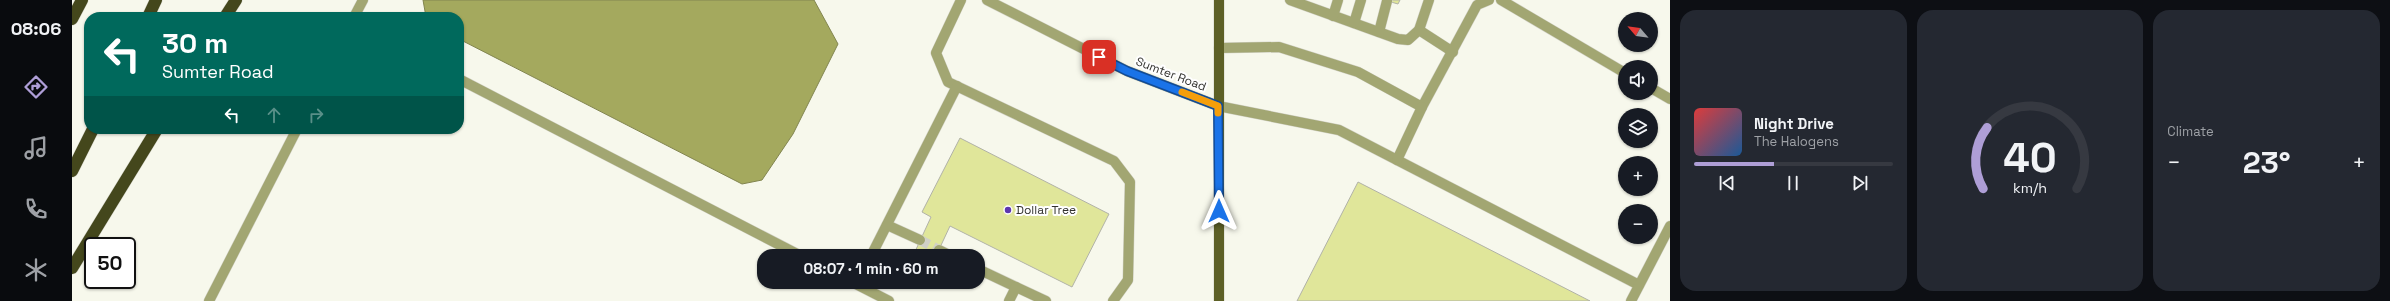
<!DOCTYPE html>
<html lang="en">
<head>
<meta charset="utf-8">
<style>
  body { margin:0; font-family:"Space Grotesk",sans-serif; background:#242831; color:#f1f3f6; height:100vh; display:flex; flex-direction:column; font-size:15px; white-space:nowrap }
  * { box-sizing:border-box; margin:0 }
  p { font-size:13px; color:#9ea1a6 }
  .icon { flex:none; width:22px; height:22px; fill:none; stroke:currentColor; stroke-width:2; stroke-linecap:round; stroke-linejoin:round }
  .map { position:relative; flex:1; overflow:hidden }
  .sheet { display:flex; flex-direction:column; gap:10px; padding:10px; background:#0d0f14; width:720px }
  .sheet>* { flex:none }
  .guide { position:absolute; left:12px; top:12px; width:380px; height:122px; border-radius:16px; box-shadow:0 1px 3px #0004; background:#00695c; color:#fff; overflow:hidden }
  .needle { width:26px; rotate:298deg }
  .buttons { position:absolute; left:1546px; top:12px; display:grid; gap:8px }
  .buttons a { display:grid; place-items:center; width:40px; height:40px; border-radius:50%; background:#171b24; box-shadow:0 1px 3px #0004; font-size:20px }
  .speed { position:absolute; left:12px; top:237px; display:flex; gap:8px; font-size:20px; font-weight:700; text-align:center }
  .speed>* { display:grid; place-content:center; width:52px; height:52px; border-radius:50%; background:#171b24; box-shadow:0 1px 3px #0004; line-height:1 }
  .speed .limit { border:2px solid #111; border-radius:6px; background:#fff; color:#111 }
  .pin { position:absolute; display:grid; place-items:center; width:34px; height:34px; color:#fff; margin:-17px; border-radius:8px; box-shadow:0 2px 6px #0006 }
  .me { position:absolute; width:44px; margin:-22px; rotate:0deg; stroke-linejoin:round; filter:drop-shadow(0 0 3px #0008) }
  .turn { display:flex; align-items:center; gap:14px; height:84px; padding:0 12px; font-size:18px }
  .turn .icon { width:52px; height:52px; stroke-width:2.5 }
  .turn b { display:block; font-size:28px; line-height:34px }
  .lanes { display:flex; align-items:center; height:38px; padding:0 12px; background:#0003; justify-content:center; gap:20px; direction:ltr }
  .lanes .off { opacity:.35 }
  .big { font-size:30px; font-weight:700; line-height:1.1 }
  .sheet .widget { flex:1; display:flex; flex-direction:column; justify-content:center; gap:6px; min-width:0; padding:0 14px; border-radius:16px; background:#242831 }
  .sheet .dial { align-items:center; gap:0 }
  .dial svg { height:104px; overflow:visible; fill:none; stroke:#363941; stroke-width:7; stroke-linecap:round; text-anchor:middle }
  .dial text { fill:#f1f3f6; stroke:none }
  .song { display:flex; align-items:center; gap:12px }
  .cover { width:48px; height:48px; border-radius:6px; background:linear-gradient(135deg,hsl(0 70% 55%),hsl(210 70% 35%)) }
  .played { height:4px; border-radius:2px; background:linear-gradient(90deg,#ae9ed6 40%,#363941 40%) }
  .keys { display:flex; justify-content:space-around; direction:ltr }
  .heat { display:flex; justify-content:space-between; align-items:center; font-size:22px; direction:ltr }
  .sheet .tiles { flex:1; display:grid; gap:10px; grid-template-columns:repeat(3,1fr) }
  .trip { position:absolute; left:685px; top:249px; width:228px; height:40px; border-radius:16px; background:#171b24; box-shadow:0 1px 3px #0004; font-weight:700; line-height:40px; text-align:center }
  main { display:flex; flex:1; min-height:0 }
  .dock { display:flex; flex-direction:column; width:72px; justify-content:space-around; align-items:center; background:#090b0e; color:#9ea1a6 }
  .dock .icon { width:28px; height:28px }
  .dock .selected { color:#ae9ed6 }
  .dock b { font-size:18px; color:#f1f3f6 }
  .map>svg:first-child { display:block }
</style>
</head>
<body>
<main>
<nav class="dock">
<b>08:06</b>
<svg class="icon selected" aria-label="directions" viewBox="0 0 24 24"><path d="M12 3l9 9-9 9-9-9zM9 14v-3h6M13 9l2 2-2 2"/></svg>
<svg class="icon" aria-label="music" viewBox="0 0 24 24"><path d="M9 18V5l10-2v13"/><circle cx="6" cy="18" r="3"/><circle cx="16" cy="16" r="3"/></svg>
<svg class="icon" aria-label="phone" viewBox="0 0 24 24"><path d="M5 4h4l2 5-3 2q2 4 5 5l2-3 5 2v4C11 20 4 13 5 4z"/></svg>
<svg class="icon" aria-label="climate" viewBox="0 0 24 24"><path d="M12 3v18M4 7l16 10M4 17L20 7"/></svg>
</nav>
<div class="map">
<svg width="1598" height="301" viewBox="0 0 1598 301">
  <rect width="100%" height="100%" fill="#f7f8ec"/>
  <polygon fill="#a4a95e" stroke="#828550" points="351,0 742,0 766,44 721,134 690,180 670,184 387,39 387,17 354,17"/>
  <g fill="#e0e69a" stroke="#b1b2a7">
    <polygon points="1312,0 1328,0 1326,4"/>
    <polygon points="888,138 1037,214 1000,287 878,226 864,256 841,256 859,217 850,212"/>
    <polygon points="1286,182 1518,301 1225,301"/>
  </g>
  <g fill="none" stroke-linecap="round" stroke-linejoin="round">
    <polyline stroke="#d0d0c6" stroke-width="10" stroke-dasharray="10 5" stroke-linecap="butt" points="848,240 867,250"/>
    <g stroke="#d4d4ca" stroke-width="11">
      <g id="minor">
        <polyline points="889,0 864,53 876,82 1042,161 1058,182 1056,280 1041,301"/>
        <polyline points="915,0 1055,71 1146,106 1267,130 1567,285"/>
        <polyline points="1218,0 1326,39 1336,40 1347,30 1357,0"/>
        <polyline points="1429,0 1553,73"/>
        <polyline points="1261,16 1266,0"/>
        <polyline points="282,17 291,0"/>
        <polyline points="1282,23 1289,0"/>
        <polyline points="1347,30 1381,52"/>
        <polyline points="1307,32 1315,1"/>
        <polyline points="1147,48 1207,47 1286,72 1350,107 1405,5 1417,0"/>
        <polyline points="387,79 729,256"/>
        <polyline points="1579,88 1598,99"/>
        <polyline points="1325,160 1350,107"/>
        <polyline points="815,225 848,240"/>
        <polyline points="867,250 879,256"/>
        <polyline points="799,256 885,86"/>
        <polyline points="906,269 944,287"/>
        <polyline points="780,282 817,301"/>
        <polyline points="137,301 225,129"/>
        <polyline points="937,301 944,287 974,301"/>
        <polyline points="1559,301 1598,226"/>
      </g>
    </g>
    <g stroke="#d4d4ca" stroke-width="11">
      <polyline id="major" points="1147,301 1147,0"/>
    </g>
    <g stroke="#d4d4ca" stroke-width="13">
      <g id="highway">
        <polyline points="76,17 84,0"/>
        <polyline points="153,17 164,0"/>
        <polyline points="0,19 10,0"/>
        <polyline points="0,171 21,129"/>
        <polyline points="0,268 85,129"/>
      </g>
    </g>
    <use href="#minor" stroke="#a2a672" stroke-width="10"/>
    <use href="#major" stroke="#5d6026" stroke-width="10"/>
    <use href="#highway" stroke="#44471c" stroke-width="12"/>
  </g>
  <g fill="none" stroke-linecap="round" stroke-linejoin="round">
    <g stroke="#114b97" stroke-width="10">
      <polyline id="route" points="1027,57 1055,71 1146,106 1147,211"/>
    </g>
    <use href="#route" stroke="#1a73e8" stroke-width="7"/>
    <polyline stroke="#f59e0b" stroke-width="7" points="1110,92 1146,106 1146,113"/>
  </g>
  <circle fill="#5d37af" stroke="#fff" stroke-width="1.5" cx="936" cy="210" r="4"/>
  <g text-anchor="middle" stroke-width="4" stroke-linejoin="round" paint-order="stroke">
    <g font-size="12" fill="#32322e" stroke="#fff">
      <text transform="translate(1099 74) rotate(21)" y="4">Sumter Road</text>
    </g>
    <g font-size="12" fill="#32322e" stroke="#fff" text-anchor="start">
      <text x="944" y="214">Dollar Tree</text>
    </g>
  </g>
</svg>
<div class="buttons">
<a><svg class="needle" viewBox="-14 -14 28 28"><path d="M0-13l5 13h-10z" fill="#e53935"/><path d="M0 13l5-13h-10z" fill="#9ea1a6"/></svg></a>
<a><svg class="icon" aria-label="sound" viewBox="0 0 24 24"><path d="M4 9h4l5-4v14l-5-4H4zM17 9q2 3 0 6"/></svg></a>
<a><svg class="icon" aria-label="layers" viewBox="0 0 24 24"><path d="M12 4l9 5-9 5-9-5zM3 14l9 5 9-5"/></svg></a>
<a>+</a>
<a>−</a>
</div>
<div class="speed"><div class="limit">50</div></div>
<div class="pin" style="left:1027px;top:57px;background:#d93025"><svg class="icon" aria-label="arrive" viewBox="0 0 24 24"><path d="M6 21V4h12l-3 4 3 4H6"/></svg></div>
<svg class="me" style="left:1147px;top:211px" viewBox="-20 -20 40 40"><path d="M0-17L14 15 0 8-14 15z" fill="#1a73e8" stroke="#fff" stroke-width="4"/></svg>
<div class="trip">08:07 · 1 min · 60 m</div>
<div class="guide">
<div class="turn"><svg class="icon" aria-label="left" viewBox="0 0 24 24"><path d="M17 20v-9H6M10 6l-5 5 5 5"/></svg><div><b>30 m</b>Sumter Road</div></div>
<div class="lanes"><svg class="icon" aria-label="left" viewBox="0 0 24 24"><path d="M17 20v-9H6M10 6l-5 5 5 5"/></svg><svg class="icon off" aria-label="ahead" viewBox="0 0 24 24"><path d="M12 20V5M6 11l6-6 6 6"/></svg><svg class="icon off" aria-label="right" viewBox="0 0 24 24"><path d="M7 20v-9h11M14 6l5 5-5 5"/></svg></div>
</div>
</div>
<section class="sheet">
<div class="tiles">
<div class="widget">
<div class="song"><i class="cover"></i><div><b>Night Drive</b><p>The Halogens</p></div></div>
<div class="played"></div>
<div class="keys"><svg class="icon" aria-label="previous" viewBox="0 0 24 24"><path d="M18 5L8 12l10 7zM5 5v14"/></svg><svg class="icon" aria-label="pause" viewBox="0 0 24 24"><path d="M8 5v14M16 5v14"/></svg><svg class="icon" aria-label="next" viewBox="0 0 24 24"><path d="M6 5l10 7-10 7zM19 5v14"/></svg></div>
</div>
<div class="widget dial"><svg viewBox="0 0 100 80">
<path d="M14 69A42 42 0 1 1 86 69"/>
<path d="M14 69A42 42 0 0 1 17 22" stroke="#ae9ed6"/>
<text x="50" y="56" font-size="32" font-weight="700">40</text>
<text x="50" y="72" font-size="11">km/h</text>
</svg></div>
<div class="widget"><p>Climate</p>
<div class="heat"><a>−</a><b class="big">23°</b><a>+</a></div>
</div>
</div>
</section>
</main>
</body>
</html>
